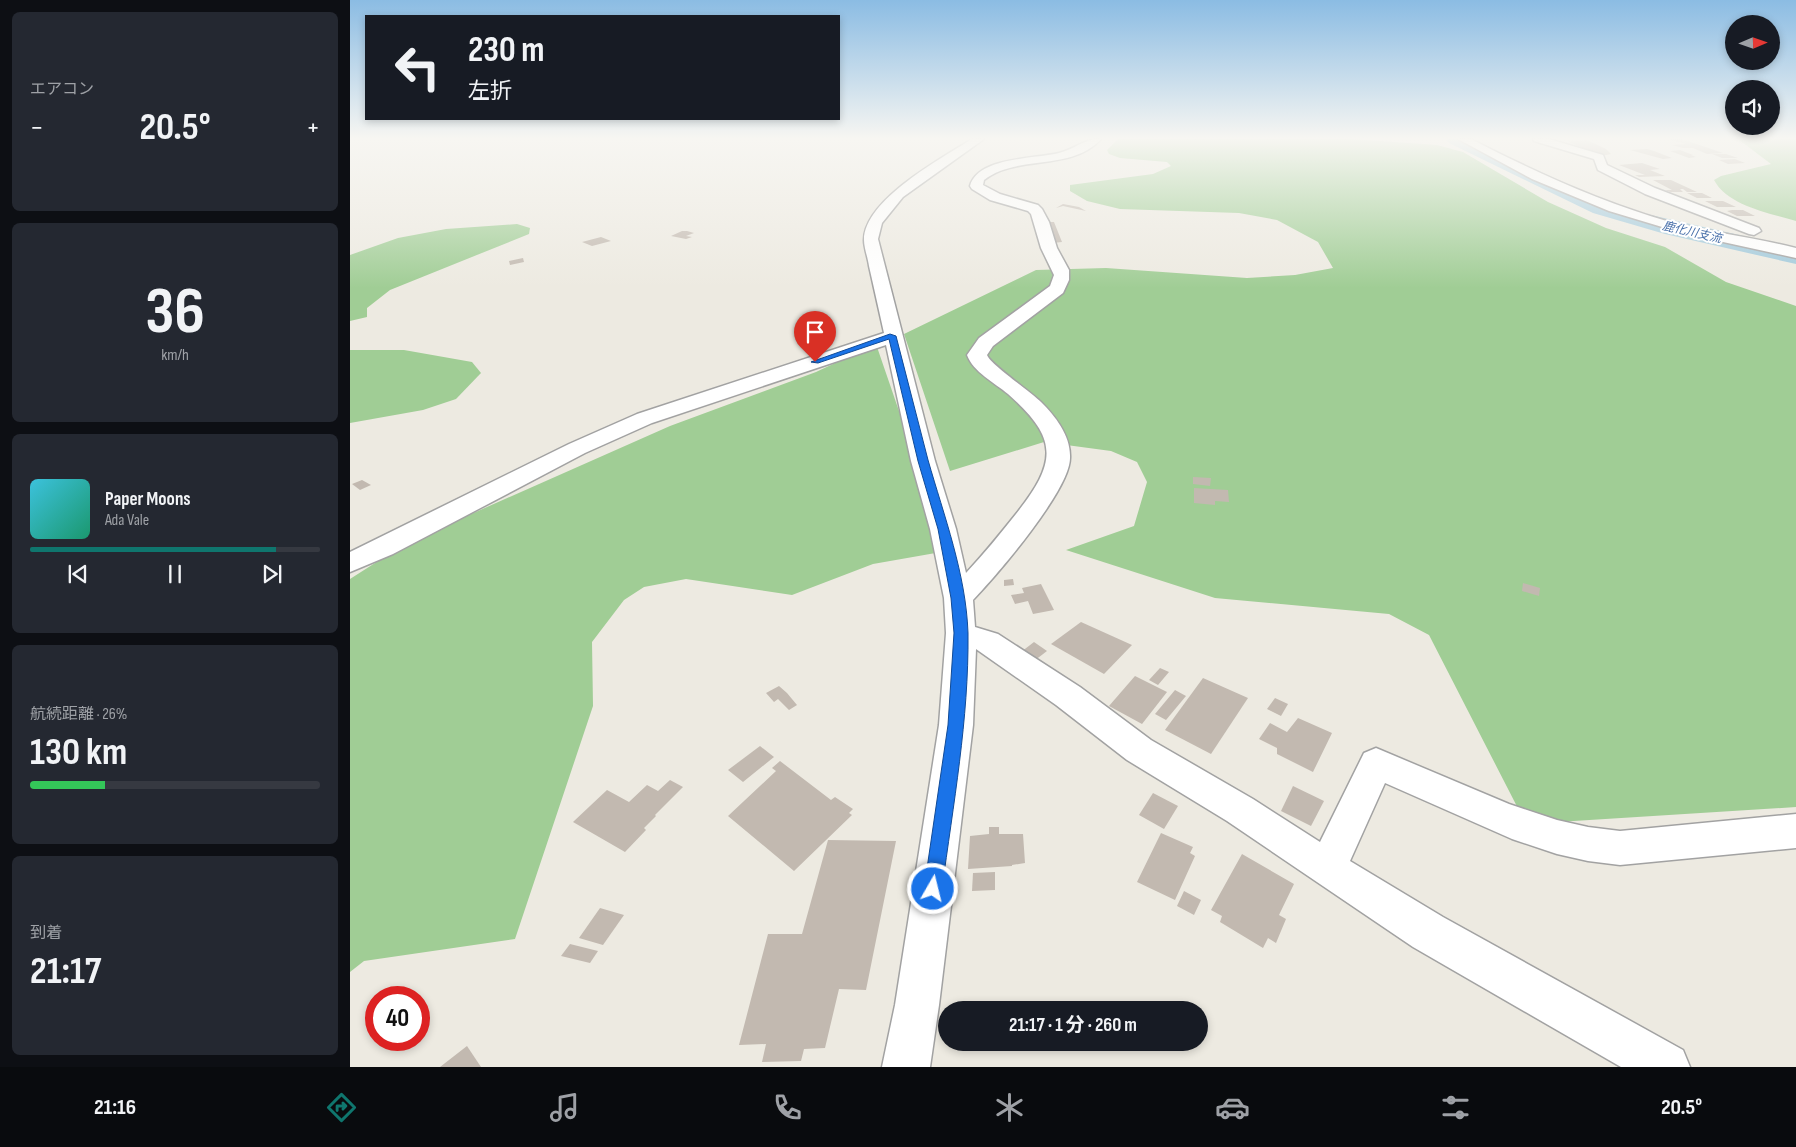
<!DOCTYPE html>
<html lang="ja">
<head>
<meta charset="utf-8">
<style>
  body { margin:0; font-family:"Sofia Sans Condensed","Noto Sans JP",sans-serif; background:#242831; color:#f1f3f6; height:100vh; display:flex; flex-direction:column; font-size:19px; white-space:nowrap }
  * { box-sizing:border-box; margin:0 }
  p { font-size:16px; color:#9ea1a6 }
  .icon { flex:none; width:28px; height:28px; fill:none; stroke:currentColor; stroke-width:2; stroke-linecap:round; stroke-linejoin:round }
  .map { position:relative; flex:1; overflow:hidden }
  .panel { display:flex; flex-direction:column; gap:12px; padding:12px; background:#0d0f14; width:350px }
  .panel>* { flex:none }
  .hud { position:absolute; left:15px; top:15px; width:475px; height:105px; border-radius:0px; box-shadow:0 2px 8px #0003; background:#171b24; color:#f1f3f6; overflow:hidden }
  .needle { width:32px; rotate:88deg }
  .tools { position:absolute; left:1375px; top:15px; display:grid; gap:10px }
  .tools a { display:grid; place-items:center; width:55px; height:55px; border-radius:50%; background:#171b24; box-shadow:0 2px 8px #0003; font-size:25px }
  .speed { position:absolute; left:15px; top:986px; display:flex; gap:10px; font-size:25px; font-weight:700; text-align:center }
  .speed>* { display:grid; place-content:center; width:65px; height:65px; border-radius:50%; background:#171b24; box-shadow:0 2px 8px #0003; line-height:1 }
  .speed .limit { border:8px solid #d22; background:#fff; color:#111 }
  .pin { position:absolute; display:grid; place-items:center; width:42px; height:42px; color:#fff; margin:-51px -21px; border-radius:50% 50% 50% 0; rotate:-45deg; box-shadow:0 0 5px #0007 }
  .pin .icon { rotate:45deg }
  .me { position:absolute; width:55px; margin:-28px; rotate:8deg; stroke-linejoin:round; filter:drop-shadow(0 0 4px #0008) }
  .turn { display:flex; align-items:center; gap:18px; height:105px; padding:0 20px; font-size:22px }
  .turn .icon { width:65px; height:65px; stroke-width:2.5 }
  .turn b { display:block; font-size:35px; line-height:42px }
  .big { font-size:38px; font-weight:700; line-height:1.1 }
  .panel .tile { flex:1; display:flex; flex-direction:column; justify-content:center; gap:8px; min-width:0; padding:0 18px; border-radius:8px; background:#242831 }
  .panel .dial { align-items:center; gap:0 }
  .dial b { font-size:65px; line-height:1 }
  .song { display:flex; align-items:center; gap:15px }
  .cover { width:60px; height:60px; border-radius:8px; background:linear-gradient(135deg,hsl(190 70% 55%),hsl(160 70% 35%)) }
  .played { height:5px; border-radius:2px; background:linear-gradient(90deg,#0f766e 85%,#363941 85%) }
  .keys { display:flex; justify-content:space-around; direction:ltr }
  .heat { display:flex; justify-content:space-between; align-items:center; font-size:28px; direction:ltr }
  .charge { height:8px; border-radius:4px; background:linear-gradient(90deg,#34c759 26%,#363941 0) }
  .trip { position:absolute; left:588px; top:1001px; width:270px; height:50px; border-radius:25px; background:#171b24; box-shadow:0 2px 8px #0003; font-weight:700; line-height:50px; text-align:center }
  .tab-bar { display:flex; height:80px; justify-content:space-around; align-items:center; background:#090b0e; color:#9ea1a6 }
  .tab-bar .icon { width:35px; height:35px }
  .tab-bar .on { color:#0f766e }
  .tab-bar b { font-size:22px; color:#f1f3f6 }
  main { display:flex; flex:1; min-height:0 }
  .map>svg:first-child { display:block }
</style>
</head>
<body>
<main>
<section class="panel">
<div class="tile"><p>エアコン</p>
<div class="heat"><a>−</a><b class="big">20.5°</b><a>+</a></div>
</div>
<div class="tile dial"><b>36</b><p>km/h</p></div>
<div class="tile">
<div class="song"><i class="cover"></i><div><b>Paper Moons</b><p>Ada Vale</p></div></div>
<div class="played"></div>
<div class="keys"><svg class="icon" aria-label="previous" viewBox="0 0 24 24"><path d="M18 5L8 12l10 7zM5 5v14"/></svg><svg class="icon" aria-label="pause" viewBox="0 0 24 24"><path d="M8 5v14M16 5v14"/></svg><svg class="icon" aria-label="next" viewBox="0 0 24 24"><path d="M6 5l10 7-10 7zM19 5v14"/></svg></div>
</div>
<div class="tile"><p>航続距離 · 26%</p><b class="big">130 km</b><div class="charge"></div></div>
<div class="tile"><p>到着</p><b class="big">21:17</b></div>
</section>
<div class="map">
<svg width="1446" height="1067" viewBox="0 0 1446 1067">
  <rect width="100%" height="100%" fill="#edeae1"/>
  <g fill="#a0cd95">
    <polygon points="768,139 1002,139 1087,145 1113,152 1198,202 1256,228 1315,247 1376,282 1446,306 1446,807 1176,824 1079,635 1039,614 865,598 716,550 784,526 797,482 787,462 761,451 694,442 600,471 554,334 686,270 756,268 897,278 945,275 983,268 968,242 927,220 889,213 770,209 737,201 720,191 720,185 803,174 821,166 817,162 770,158 759,154 757,150"/>
    <path d="M1388,139H1446V221C1419,213 1378,206 1364,180L1371,176L1421,164Z"/>
    <polygon points="167,224 180,228 179,234 40,290 17,308 17,317 0,321 0,255 48,238 96,229"/>
    <polygon points="526,344 597,551 523,564 442,595 336,579 294,587 274,600 242,642 243,706 165,939 14,961 0,972 0,579 58,542 320,426 466,372"/>
    <polygon points="0,350 54,350 122,362 131,373 106,399 73,410 0,423"/>
  </g>
  <g fill="none" stroke-linecap="round" stroke-linejoin="round">
    <polygon fill="#a1c9db" fill-rule="evenodd" points="1096,139 1119,139 1259,203 1283,211 1446,248 1446,264 1315,234 1243,213 1099,143"/>
  </g>
  <g fill="#c2b9b0">
    <polygon points="1318,139 1332,139 1373,153 1357,154 1343,148 1333,148 1322,145 1336,144"/>
    <polygon points="1237,140 1256,149 1261,154 1251,156 1219,142"/>
    <polygon points="1297,149 1304,151 1322,158 1313,159 1280,150"/>
    <polygon points="1330,150 1343,155 1341,155 1346,157 1339,158 1320,151"/>
    <polygon points="1362,154 1376,154 1388,158 1372,158"/>
    <polygon points="1385,159 1395,163 1378,164 1369,160"/>
    <polygon points="1292,163 1310,169 1300,170 1315,176 1289,177 1285,175 1295,175 1269,165"/>
    <polygon points="1303,180 1321,180 1347,192 1337,192 1333,189 1330,189 1333,192 1320,192 1315,190 1322,190"/>
    <polygon points="1337,193 1352,193 1362,198 1347,198"/>
    <polygon points="1355,201 1373,201 1386,207 1367,207"/>
    <polygon points="713,204 729,207 736,211 713,206 706,208"/>
    <polygon points="1382,210 1393,210 1405,216 1387,216 1377,211"/>
    <polygon points="699,222 704,222 712,242 703,243"/>
    <polygon points="332,231 337,231 344,233 336,236 342,237 336,239 321,236"/>
    <polygon points="251,237 261,241 242,246 232,242"/>
    <polygon points="173,258 174,262 160,265 159,261"/>
    <polygon points="843,477 861,478 860,486 843,484"/>
    <polygon points="12,480 21,485 10,490 2,484"/>
    <polygon points="844,488 878,490 879,502 865,501 865,505 844,503"/>
    <polygon points="663,579 664,585 654,586 654,580"/>
    <polygon points="1173,583 1190,588 1189,596 1172,591"/>
    <polygon points="691,584 704,610 683,614 678,601 665,604 661,595 674,593 672,588"/>
    <polygon points="731,622 782,645 754,674 701,644"/>
    <polygon points="684,642 697,651 684,661 671,652"/>
    <polygon points="810,668 819,672 808,685 799,680"/>
    <polygon points="785,676 817,692 792,724 759,706"/>
    <polygon points="853,678 898,698 861,754 815,730"/>
    <polygon points="429,686 437,693 447,705 439,710 428,699 424,702 416,693"/>
    <polygon points="825,690 836,696 816,720 805,714"/>
    <polygon points="925,698 938,704 931,716 917,709"/>
    <polygon points="948,718 982,733 963,772 927,754 927,748 909,739 920,723 937,732"/>
    <polygon points="410,746 424,757 393,782 378,770"/>
    <polygon points="430,761 481,800 485,797 503,809 499,813 502,815 444,871 378,816 426,771 422,768"/>
    <polygon points="320,780 333,787 305,815 306,816 294,828 296,830 275,852 223,822 257,790 279,802 297,785 308,791"/>
    <polygon points="943,786 974,801 961,826 931,811"/>
    <polygon points="803,793 828,806 814,829 789,815"/>
    <polygon points="639,827 649,827 649,834 673,834 675,863 662,865 662,866 618,869 620,836 639,834"/>
    <polygon points="811,833 843,847 840,853 845,856 825,900 787,882"/>
    <polygon points="478,840 546,841 516,990 489,989 475,1048 454,1049 451,1061 412,1062 416,1044 389,1045 418,934 452,934"/>
    <polygon points="892,854 944,884 929,915 936,919 926,943 918,938 913,948 870,922 872,916 861,910"/>
    <polygon points="645,872 645,890 622,891 623,873"/>
    <polygon points="834,891 851,900 844,915 827,906"/>
    <polygon points="250,908 274,915 253,945 229,938"/>
    <polygon points="220,944 248,951 240,963 211,956"/>
    <polygon points="117,1046 131,1067 90,1067"/>
  </g>
  <g fill="none" stroke-linecap="round" stroke-linejoin="round">
    <g stroke="#a2a2a2" stroke-width="3">
      <g id="minor">
        <path d="M622,139H634L553,197L532,223L528,239L585,461L606,529L616,573C634,554 650,534 666,514C707,462 709,439 658,394C645,383 623,372 617,355L629,338L700,286L704,275L691,248L681,214L678,211L640,200L622,189L620,186C628,157 684,159 709,153C725,149 735,138 751,139C721,172 667,154 634,180L633,185L650,194L688,205L692,209L699,222L707,248L719,270V280L713,293L643,346L637,355C640,364 681,392 691,402C706,417 721,436 720,458C720,490 647,575 623,600L625,627L648,634L730,687L801,740L903,799L970,842L1014,753L1026,748L1159,804L1207,820L1238,827L1270,831L1446,814V848L1270,865L1238,861L1207,854L1162,839L1035,783L1000,861L1093,917L1333,1050L1340,1067H1271L1063,947L877,821L777,760L706,705L626,649L623,725L589,1005L580,1067H532L545,1005L589,725L596,633L594,598L580,529L561,461L536,345L302,423L235,453L43,554L0,572V552L219,444L287,414L534,333C529,310 524,288 519,266C518,258 514,248 514,240C514,200 592,158 622,139Z"/>
        <path d="M1108,139H1121C1185,172 1250,202 1320,222C1361,233 1404,237 1446,248V258L1332,233L1259,211L1182,179Z"/>
        <polygon points="1183,139 1199,139 1253,155 1257,165 1305,188 1409,228 1411,231 1404,235 1399,234 1295,194 1248,170 1244,159 1184,141"/>
      </g>
    </g>
    <use href="#minor" fill="#fff" fill-rule="evenodd"/>
  </g>
  <linearGradient id="sky" x2="0" y2="1"><stop stop-color="#8bbce3"/><stop offset="0.48" stop-color="#f7f6f2"/><stop offset="1" stop-color="#f7f6f2" stop-opacity="0"/></linearGradient>
  <rect width="1446" height="288" fill="url(#sky)"/>
  <path fill="#1a73e8" stroke="#114b97" d="M540,334L546,336C557,377 567,419 578,460C594,516 616,574 618,633C619,719 603,805 592,889L589,895L583,897L577,895L574,889L598,725L604,633L601,598L588,529L568,461L539,339L468,363L461,362Z"/>
  <g text-anchor="middle" stroke-width="4" stroke-linejoin="round" paint-order="stroke">
    <g font-size="12" font-style="italic" fill="#4970aa" stroke="#fff">
      <text transform="translate(1342 232) rotate(13)" y="4">鹿化川支流</text>
    </g>
  </g>
</svg>
<div class="tools">
<a><svg class="needle" viewBox="-14 -14 28 28"><path d="M0-13l5 13h-10z" fill="#e53935"/><path d="M0 13l5-13h-10z" fill="#9ea1a6"/></svg></a>
<a><svg class="icon" aria-label="sound" viewBox="0 0 24 24"><path d="M4 9h4l5-4v14l-5-4H4zM17 9q2 3 0 6"/></svg></a>
</div>
<div class="speed"><div class="limit">40</div></div>
<div class="pin" style="left:465px;top:362px;background:#d93025"><svg class="icon" aria-label="arrive" viewBox="0 0 24 24"><path d="M6 21V4h12l-3 4 3 4H6"/></svg></div>
<svg class="me" style="left:583px;top:889px" viewBox="-20 -20 40 40"><circle r="17" fill="#1a73e8" stroke="#fff" stroke-width="3"/><path d="M0-11L8 9 0 5-8 9z" fill="#fff"/></svg>
<div class="trip">21:17 · 1 分 · 260 m</div>
<div class="hud">
<div class="turn"><svg class="icon" aria-label="left" viewBox="0 0 24 24"><path d="M17 20v-9H6M10 6l-5 5 5 5"/></svg><div><b>230 m</b>左折</div></div>
</div>
</div>
</main>
<nav class="tab-bar">
<b>21:16</b>
<svg class="icon on" aria-label="directions" viewBox="0 0 24 24"><path d="M12 3l9 9-9 9-9-9zM9 14v-3h6M13 9l2 2-2 2"/></svg>
<svg class="icon" aria-label="music" viewBox="0 0 24 24"><path d="M9 18V5l10-2v13"/><circle cx="6" cy="18" r="3"/><circle cx="16" cy="16" r="3"/></svg>
<svg class="icon" aria-label="phone" viewBox="0 0 24 24"><path d="M5 4h4l2 5-3 2q2 4 5 5l2-3 5 2v4C11 20 4 13 5 4z"/></svg>
<svg class="icon" aria-label="climate" viewBox="0 0 24 24"><path d="M12 3v18M4 7l16 10M4 17L20 7"/></svg>
<svg class="icon" aria-label="car" viewBox="0 0 24 24"><path d="M5 17H2v-5l4-1 3-4h7l3 4 3 1v5h-3M9 17h6M6 11h13"/><circle cx="7" cy="17" r="2"/><circle cx="17" cy="17" r="2"/></svg>
<svg class="icon" aria-label="filters" viewBox="0 0 24 24"><path d="M4 7h16M4 17h16"/><circle cx="9" cy="7" r="2"/><circle cx="15" cy="17" r="2"/></svg>
<b>20.5°</b>
</nav>
</body>
</html>
